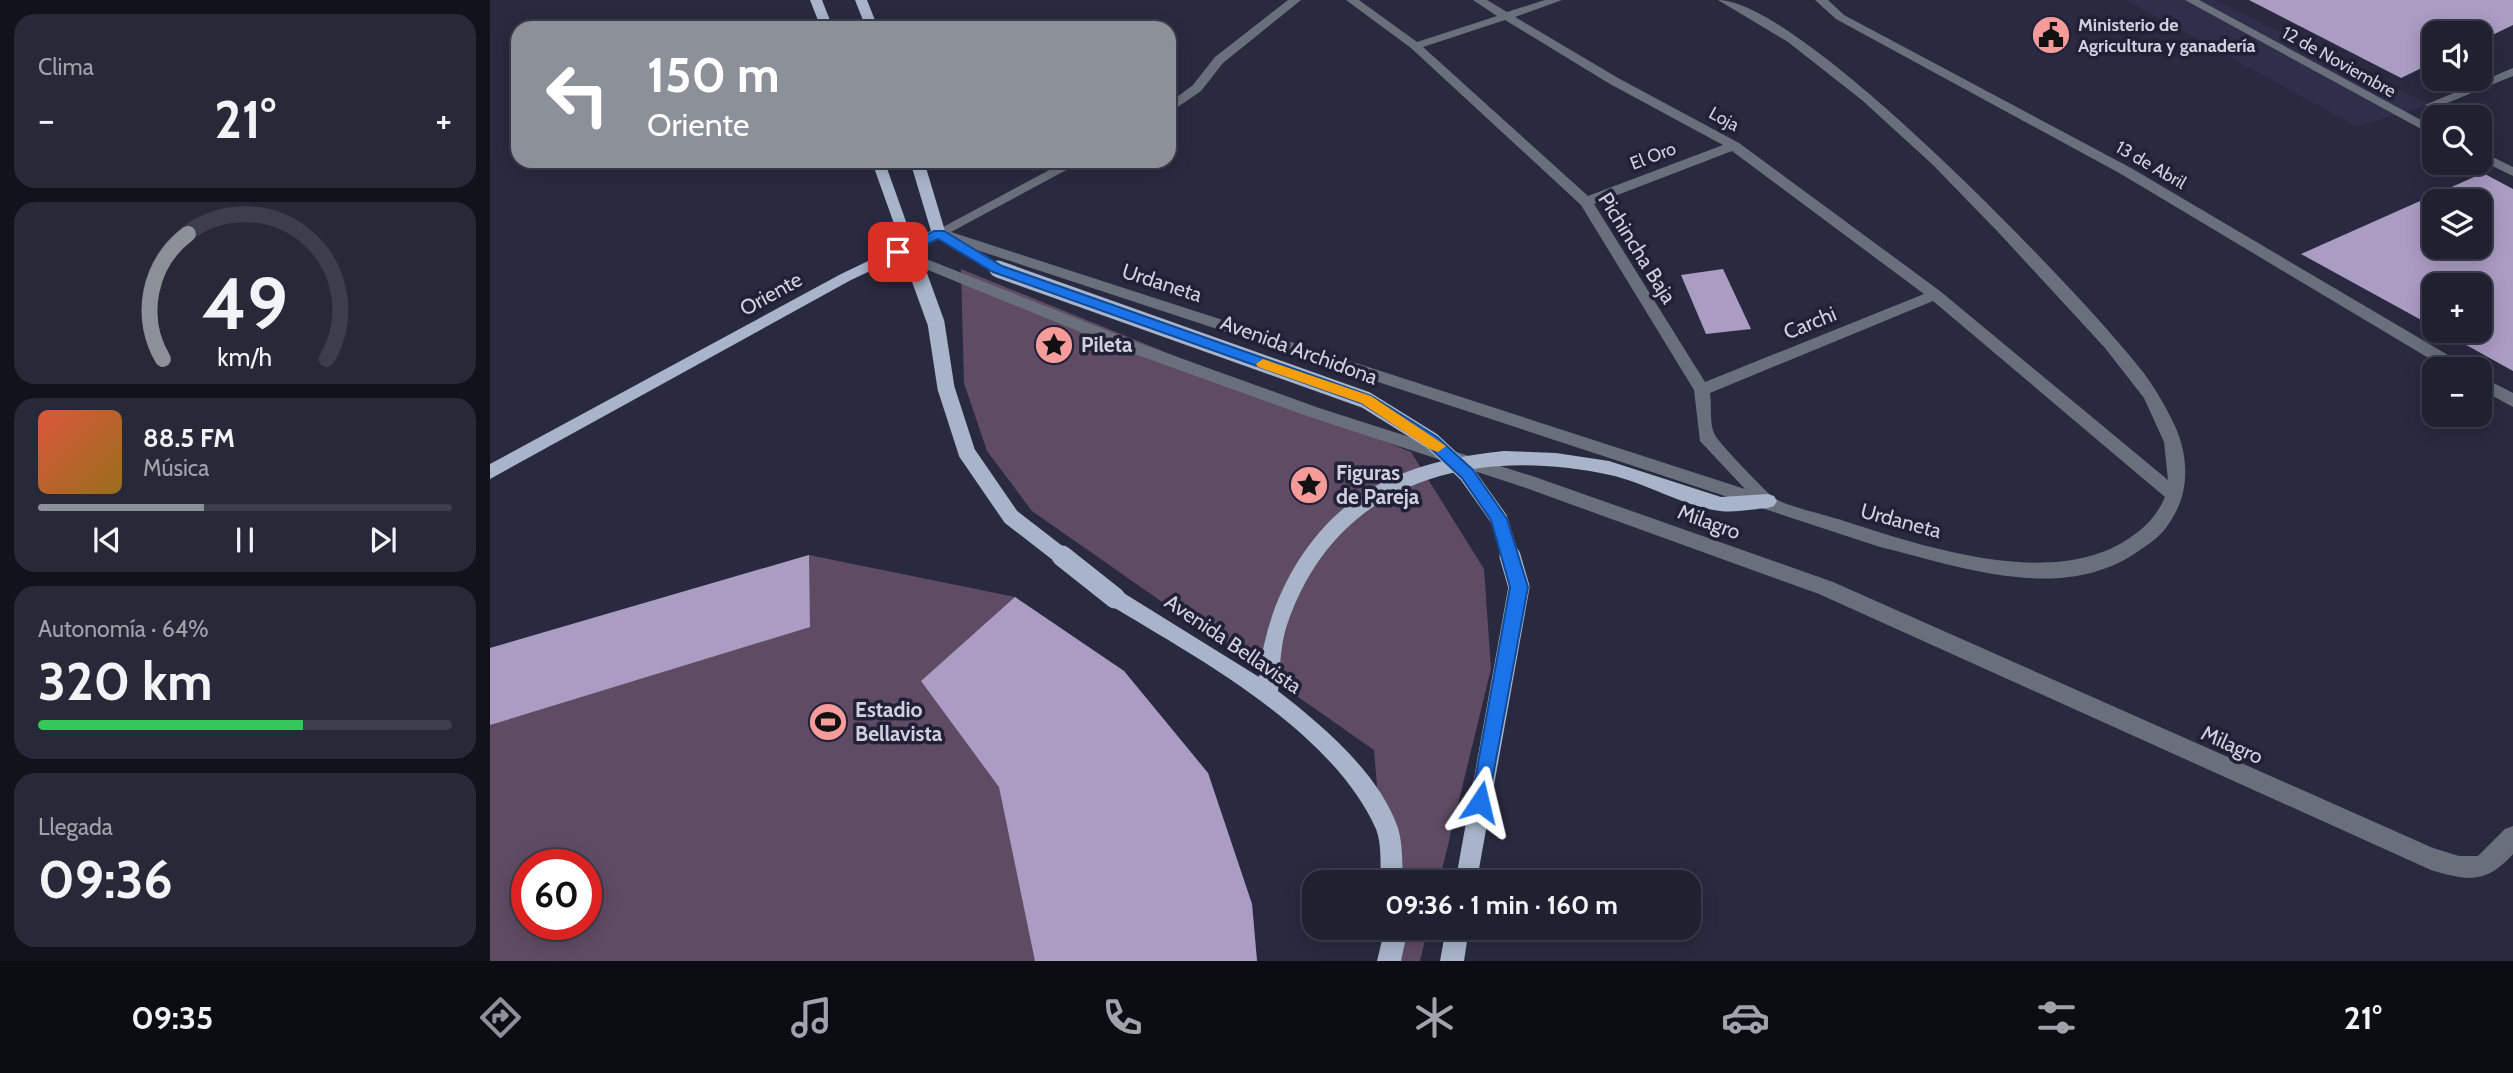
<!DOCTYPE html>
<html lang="es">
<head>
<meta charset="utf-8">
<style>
  body { margin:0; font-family:Cabin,sans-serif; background:#272838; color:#f1f3f6; height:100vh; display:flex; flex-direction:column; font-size:26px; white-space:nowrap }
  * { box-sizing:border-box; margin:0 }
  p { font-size:23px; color:#a1a3ab }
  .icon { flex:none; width:38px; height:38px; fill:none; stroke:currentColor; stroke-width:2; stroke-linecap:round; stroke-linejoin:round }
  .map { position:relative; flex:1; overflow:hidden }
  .drawer { display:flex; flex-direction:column; gap:14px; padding:14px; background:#11121a; width:490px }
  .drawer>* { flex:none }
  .hud { position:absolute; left:21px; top:21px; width:665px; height:147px; border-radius:21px; box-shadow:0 4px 18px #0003,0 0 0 2px #3c3e4c; background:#8c9099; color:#fff; overflow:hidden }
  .buttons { position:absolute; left:1932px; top:21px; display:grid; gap:14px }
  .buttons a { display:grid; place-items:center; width:70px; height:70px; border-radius:14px; background:#1f2030; box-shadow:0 4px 18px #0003,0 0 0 2px #3c3e4c; font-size:35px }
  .speed { position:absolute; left:21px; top:849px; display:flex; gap:14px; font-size:35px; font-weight:700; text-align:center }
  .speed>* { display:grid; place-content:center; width:91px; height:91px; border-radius:50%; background:#1f2030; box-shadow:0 4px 18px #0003,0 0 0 2px #3c3e4c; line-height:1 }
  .speed .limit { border:10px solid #d22; background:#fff; color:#111 }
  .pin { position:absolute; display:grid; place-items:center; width:60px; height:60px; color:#fff; margin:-30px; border-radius:14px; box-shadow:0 4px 10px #0006 }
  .me { position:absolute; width:77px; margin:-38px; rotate:10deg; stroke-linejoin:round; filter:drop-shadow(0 0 5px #0008) }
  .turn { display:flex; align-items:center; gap:24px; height:147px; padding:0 21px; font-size:32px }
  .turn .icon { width:91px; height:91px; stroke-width:2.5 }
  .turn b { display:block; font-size:49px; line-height:60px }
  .big { font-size:52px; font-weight:700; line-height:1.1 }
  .drawer .card { flex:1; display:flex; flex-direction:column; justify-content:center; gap:10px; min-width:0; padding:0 24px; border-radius:21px; background:#272838 }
  .drawer .dial { align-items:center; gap:0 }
  .dial svg { height:182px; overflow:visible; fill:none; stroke:#3c3e4c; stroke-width:7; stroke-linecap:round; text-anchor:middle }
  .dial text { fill:#f1f3f6; stroke:none }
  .song { display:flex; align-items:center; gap:21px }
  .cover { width:84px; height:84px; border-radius:10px; background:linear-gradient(135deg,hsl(10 70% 55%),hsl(40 70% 35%)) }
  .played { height:7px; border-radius:4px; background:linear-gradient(90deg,#8c9099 40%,#3c3e4c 40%) }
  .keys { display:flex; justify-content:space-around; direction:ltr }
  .heat { display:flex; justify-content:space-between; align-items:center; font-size:38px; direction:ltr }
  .charge { height:10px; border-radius:5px; background:linear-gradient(90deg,#34c759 64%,#3c3e4c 0) }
  .trip { position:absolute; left:812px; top:870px; width:399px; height:70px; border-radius:21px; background:#1f2030; box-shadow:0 4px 18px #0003,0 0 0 2px #3c3e4c; font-weight:700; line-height:70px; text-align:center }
  .menu { display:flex; height:112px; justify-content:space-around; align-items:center; background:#0c0d13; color:#a1a3ab }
  .menu .icon { width:49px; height:49px }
  .menu .active { color:#8c9099 }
  .menu b { font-size:32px; color:#f1f3f6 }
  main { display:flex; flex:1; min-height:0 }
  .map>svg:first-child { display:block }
</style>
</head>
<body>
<main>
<section class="drawer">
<div class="card"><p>Clima</p>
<div class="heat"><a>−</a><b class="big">21°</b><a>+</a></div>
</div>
<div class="card dial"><svg viewBox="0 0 100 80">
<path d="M14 69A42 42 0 1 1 86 69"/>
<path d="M14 69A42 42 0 0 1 25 14" stroke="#8c9099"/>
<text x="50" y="56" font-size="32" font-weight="700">49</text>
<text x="50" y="72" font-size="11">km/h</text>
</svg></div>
<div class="card">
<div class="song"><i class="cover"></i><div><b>88.5 FM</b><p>Música</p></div></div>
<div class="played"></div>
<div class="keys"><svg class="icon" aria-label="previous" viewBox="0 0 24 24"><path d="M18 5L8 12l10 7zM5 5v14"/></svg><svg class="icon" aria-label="pause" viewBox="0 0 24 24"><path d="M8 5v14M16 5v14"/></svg><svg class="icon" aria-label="next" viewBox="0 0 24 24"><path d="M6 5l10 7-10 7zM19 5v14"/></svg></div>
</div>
<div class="card"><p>Autonomía · 64%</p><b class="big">320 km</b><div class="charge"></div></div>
<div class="card"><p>Llegada</p><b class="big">09:36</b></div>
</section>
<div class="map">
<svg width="2023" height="961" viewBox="0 0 2023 961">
  <rect width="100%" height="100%" fill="#292a40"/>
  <polygon fill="#2f2f4c" points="1636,0 1724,0 1941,105 1866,126"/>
  <g fill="#604b64" fill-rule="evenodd">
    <polygon points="471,269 921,452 994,569 1001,669 949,882 895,882 884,750 542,511 497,451 474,383"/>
    <path d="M319,555L525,597L634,671L718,773L762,904L767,961H0V648ZM37,864H96V924H37Z"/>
    <polygon points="899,928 938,928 930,961 902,961"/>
  </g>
  <g fill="#ab9cc4" fill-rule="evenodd">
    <polygon points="1759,0 2023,0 2023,25 1990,41 1990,33 1944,33 1944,62 1911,78"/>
    <path d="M1993,173L2023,189V371L1951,331H1990V285H1944V327L1811,254ZM1944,201H1990V247H1944Z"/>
    <polygon points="1233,269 1261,329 1216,334 1191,275"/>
    <polygon points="319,555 320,627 0,725 0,648"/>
    <polygon points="525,597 634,671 718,773 762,904 767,961 545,961 509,787 431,681"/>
  </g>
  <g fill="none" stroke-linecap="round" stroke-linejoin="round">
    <g fill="#6a707b" fill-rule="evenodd">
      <polygon points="798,0 811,0 733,63 711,91 679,113 679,103 703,85 725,57"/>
      <path d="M856,0H869L927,42L1007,16L983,0H997L1017,12L1055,0H1072L1025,17L1128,78L1249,143L1450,291L1678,480L1674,442L1654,398L1615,348L1509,233L1443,165L1373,101L1298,42L1228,0C1312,0 1596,298 1653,372C1665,388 1676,407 1685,426C1698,455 1700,489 1683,517C1675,532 1664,541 1650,550C1574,605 1472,567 1390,547L444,236L442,233L576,161H593L461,232L1255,489L1210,441L1204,390L1091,205L921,48ZM1015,20L1120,84L1233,145L1098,196L933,47ZM1242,151L1434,294L1215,382L1104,204ZM1443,301L1675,497C1667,515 1657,526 1641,537C1565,591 1435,547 1354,521C1340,516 1291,505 1283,497C1275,491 1228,442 1225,435C1219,425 1222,405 1220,393Z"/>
      <polygon points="1325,0 1338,0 1354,15 1641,168 1975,365 1977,369 1957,369 1631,174 1346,19"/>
      <polygon points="1695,0 1709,0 1944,127 1944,136"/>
      <polygon points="2023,68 2023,76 1945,108 1935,105"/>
      <polygon points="1990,151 2023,167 2023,176 1990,160"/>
      <path d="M411,249L654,345L829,408L1045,477L1343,582L1943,848L1969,856H1988L2015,829L2023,826V854C1996,884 1978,881 1941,870L1329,594L1033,487L817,416L642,353L406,257V251Z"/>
      <polygon points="1990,376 2023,393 2023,407 1990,389"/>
    </g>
    <g fill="#a7b4c9" fill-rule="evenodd">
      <polygon points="320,0 332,0 343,28 331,28"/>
      <polygon points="365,0 377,0 388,28 376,28"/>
      <polygon points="420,161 434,161 455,231 513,266 513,272 503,272 448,239 361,280 0,479 0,464 351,274 441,231"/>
      <path d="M1014,451L1066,453L1119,461L1231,497L1278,494L1284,496L1287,501L1284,506L1278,508C1262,509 1246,513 1230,511C1192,506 1157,483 1120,475C980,445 844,481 796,628C790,648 790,670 788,691C832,725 889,773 908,828C913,845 912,864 913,882H891C890,865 892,844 886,829C841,729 707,658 618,604L615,598L618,592L625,590L632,592L769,677C777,591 829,504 914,473C946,460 979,455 1014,451Z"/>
      <polygon points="895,928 918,928 911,961 887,961"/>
      <polygon points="956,928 979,928 974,961 950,961"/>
    </g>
    <polyline stroke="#a7b4c9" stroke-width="12" points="388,161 418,245"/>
    <g stroke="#a7b4c9" stroke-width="17">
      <polyline points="417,243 446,323 456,388 477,453 521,517 574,558"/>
      <polyline points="508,269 876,400 942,441 977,474 1009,519 1021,558"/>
    </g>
    <g stroke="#a7b4c9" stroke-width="21">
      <polyline points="572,556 625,598"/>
      <polyline points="976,882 1029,587 1020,556"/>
    </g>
  </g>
  <polygon fill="#1a73e8" stroke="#114b97" stroke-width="2" points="444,231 454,231 512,266 881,396 947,437 983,470 1017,519 1038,587 997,808 990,811 984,808 981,802 1020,587 1001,520 972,478 937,445 871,403 503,272 448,239 413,255 402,252"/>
  <polygon fill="#f59e0b" points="773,359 881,396 956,446 948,452 942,450 871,403 768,367 766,364"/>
  <defs>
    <g id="civic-disc" transform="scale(2.0125)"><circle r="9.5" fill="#f59b9a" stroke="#202036"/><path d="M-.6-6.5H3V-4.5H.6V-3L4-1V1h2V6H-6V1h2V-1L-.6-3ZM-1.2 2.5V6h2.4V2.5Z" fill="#111"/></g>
    <g id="sight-disc" transform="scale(2.0125)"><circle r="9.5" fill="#f59b9a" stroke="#202036"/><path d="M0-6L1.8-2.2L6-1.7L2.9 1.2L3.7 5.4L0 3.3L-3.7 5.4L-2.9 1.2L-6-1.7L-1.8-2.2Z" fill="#111"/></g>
    <g id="stadium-disc" transform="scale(2.0125)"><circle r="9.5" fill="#f59b9a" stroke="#202036"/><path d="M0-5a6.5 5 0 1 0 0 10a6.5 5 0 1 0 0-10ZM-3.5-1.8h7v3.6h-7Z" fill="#111"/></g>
  </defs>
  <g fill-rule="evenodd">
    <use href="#civic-disc" x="1561" y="35"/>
    <use href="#sight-disc" x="564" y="345"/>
    <use href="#sight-disc" x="819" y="485"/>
    <use href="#stadium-disc" x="338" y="722"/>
  </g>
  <g text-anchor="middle" stroke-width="7" stroke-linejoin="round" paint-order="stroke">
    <g font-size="18" font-weight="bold" fill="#d0d1df" stroke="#202036" text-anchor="start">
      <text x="1588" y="31">Ministerio de<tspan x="1588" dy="21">Agricultura y ganadería</tspan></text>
    </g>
    <g font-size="18" fill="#d0d1df" stroke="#202036">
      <text transform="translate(1849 62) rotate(29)" y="6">12 de Noviembre</text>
      <text transform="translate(1234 119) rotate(29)" y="6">Loja</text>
      <text transform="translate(1163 156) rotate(-21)" y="6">El Oro</text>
      <text transform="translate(1661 165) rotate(30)" y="6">13 de Abril</text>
    </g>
    <g font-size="21" fill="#d0d1df" stroke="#202036">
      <text transform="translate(1147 248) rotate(58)" y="7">Pichincha Baja</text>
      <text transform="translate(672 283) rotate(18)" y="7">Urdaneta</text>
      <text transform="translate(281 294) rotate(-29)" y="7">Oriente</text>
      <text transform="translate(1320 323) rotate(-22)" y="7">Carchi</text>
      <text transform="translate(809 350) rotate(20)" y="7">Avenida Archidona</text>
      <text transform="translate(1411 521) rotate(15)" y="7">Urdaneta</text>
      <text transform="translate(1219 522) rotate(20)" y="7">Milagro</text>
      <text transform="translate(743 644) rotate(34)" y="7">Avenida Bellavista</text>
      <text transform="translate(1742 745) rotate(24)" y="7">Milagro</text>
    </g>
    <g font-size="21" font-weight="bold" fill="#d0d1df" stroke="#202036" text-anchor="start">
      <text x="591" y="352">Pileta</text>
      <text x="846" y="480">Figuras<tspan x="846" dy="24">de Pareja</tspan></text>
      <text x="365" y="717">Estadio<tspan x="365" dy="24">Bellavista</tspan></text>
    </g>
  </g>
</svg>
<div class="buttons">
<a><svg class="icon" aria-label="sound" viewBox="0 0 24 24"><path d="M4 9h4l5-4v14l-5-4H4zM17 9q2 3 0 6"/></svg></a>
<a><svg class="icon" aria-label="search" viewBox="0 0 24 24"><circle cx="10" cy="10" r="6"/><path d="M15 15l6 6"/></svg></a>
<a><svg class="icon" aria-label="layers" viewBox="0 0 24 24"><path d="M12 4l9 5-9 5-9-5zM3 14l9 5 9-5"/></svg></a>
<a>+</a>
<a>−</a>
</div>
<div class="speed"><div class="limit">60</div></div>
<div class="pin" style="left:408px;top:252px;background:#d93025"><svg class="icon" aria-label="arrive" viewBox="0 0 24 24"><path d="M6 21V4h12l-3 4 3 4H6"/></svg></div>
<svg class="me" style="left:990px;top:802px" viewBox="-20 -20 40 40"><path d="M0-17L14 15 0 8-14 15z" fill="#1a73e8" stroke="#fff" stroke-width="4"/></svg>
<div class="trip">09:36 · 1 min · 160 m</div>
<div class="hud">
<div class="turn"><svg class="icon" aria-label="left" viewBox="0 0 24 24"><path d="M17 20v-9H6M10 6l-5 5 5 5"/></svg><div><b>150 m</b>Oriente</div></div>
</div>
</div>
</main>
<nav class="menu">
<b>09:35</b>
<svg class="icon active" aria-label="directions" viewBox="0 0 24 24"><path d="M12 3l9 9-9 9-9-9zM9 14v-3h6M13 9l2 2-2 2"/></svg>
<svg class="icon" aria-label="music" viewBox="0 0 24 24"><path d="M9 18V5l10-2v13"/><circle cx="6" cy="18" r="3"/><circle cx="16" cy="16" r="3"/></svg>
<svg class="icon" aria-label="phone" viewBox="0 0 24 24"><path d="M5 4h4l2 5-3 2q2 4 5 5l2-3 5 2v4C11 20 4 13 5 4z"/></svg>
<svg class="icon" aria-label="climate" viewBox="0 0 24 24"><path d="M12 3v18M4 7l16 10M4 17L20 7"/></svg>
<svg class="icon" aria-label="car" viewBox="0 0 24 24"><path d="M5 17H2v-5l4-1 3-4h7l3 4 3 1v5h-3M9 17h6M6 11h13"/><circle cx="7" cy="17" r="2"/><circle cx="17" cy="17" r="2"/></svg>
<svg class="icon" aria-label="filters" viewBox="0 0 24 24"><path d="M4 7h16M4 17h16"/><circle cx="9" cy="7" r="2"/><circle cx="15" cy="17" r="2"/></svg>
<b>21°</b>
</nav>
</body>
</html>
